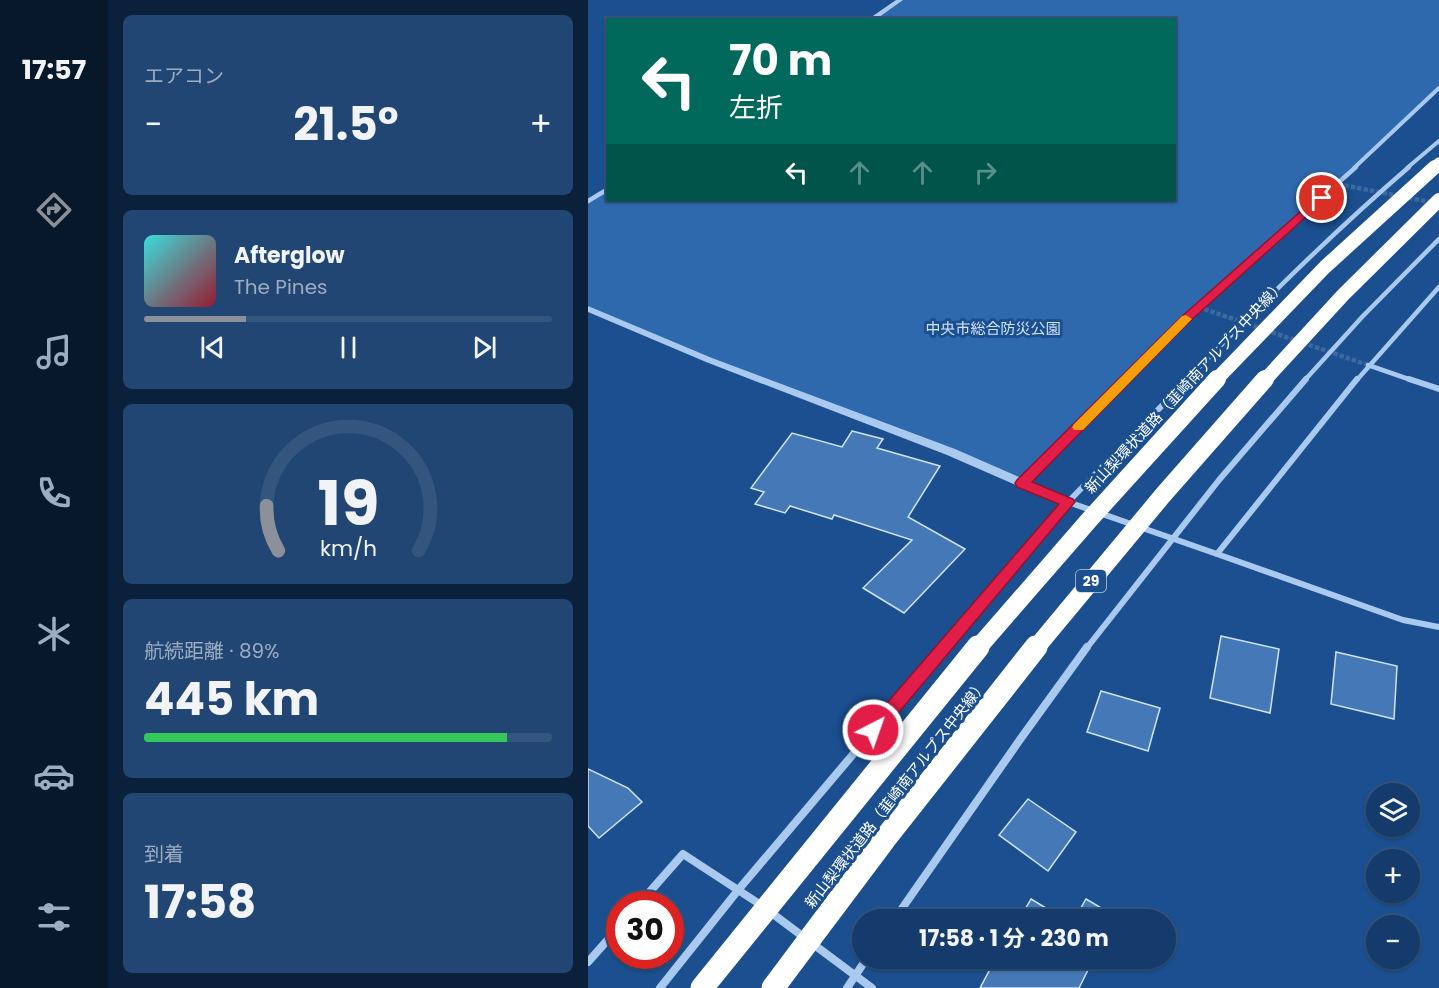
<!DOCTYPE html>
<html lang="ja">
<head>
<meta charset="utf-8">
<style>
  body { margin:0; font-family:Poppins,"Noto Sans JP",sans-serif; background:#214673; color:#f1f3f6; height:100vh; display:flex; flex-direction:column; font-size:22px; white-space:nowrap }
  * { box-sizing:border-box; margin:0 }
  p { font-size:20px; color:#9dadc1 }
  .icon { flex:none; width:33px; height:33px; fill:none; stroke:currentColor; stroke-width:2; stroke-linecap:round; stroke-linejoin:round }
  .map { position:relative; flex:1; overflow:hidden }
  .panel { display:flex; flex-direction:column; gap:15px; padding:15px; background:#0b203b; width:480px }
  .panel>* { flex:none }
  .guide { position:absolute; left:18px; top:18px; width:570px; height:183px; border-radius:0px; box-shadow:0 2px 4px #0004,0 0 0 2px #33557e; background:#00695c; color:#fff; overflow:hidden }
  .buttons { position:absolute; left:778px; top:783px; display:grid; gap:12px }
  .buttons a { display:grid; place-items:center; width:54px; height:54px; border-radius:50%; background:#143b6b; box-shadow:0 2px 4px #0004,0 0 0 2px #33557e; font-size:30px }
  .speed { position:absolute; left:18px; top:891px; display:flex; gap:12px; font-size:30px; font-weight:700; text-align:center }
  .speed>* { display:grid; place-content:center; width:78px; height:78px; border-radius:50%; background:#143b6b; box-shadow:0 2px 4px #0004,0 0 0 2px #33557e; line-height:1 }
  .speed .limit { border:9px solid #d22; background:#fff; color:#111 }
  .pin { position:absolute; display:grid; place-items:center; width:51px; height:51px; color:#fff; margin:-26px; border:3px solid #fff; border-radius:50%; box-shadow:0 2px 6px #0007 }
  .me { position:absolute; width:66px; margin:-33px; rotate:41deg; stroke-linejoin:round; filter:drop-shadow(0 0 4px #0008) }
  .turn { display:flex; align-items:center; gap:21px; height:126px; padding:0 24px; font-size:27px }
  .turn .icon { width:78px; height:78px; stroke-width:2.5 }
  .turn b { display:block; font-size:42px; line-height:51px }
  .lanes { display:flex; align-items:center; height:57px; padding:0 24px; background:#0003; justify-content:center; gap:30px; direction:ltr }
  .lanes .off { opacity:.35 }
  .big { font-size:45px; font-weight:700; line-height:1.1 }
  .panel .tile { flex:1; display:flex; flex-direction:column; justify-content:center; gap:9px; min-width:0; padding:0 21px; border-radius:9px; background:#214673 }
  .panel .dial { align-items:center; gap:0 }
  .dial svg { height:156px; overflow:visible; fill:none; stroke:#33557e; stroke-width:7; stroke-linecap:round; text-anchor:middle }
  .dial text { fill:#f1f3f6; stroke:none }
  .song { display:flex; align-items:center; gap:18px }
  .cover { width:72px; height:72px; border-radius:9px; background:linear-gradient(135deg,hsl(180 70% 55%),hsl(350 70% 35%)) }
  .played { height:6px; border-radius:3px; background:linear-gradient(90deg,#8c9099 25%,#33557e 25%) }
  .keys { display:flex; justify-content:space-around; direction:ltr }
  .heat { display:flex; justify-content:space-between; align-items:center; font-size:33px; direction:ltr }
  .charge { height:9px; border-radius:4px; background:linear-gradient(90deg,#34c759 89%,#33557e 0) }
  .trip { position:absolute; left:264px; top:909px; width:324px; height:60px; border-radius:30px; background:#143b6b; box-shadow:0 2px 4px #0004,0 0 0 2px #33557e; font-weight:700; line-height:60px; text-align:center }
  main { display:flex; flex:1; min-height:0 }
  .menu { display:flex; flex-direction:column; width:108px; justify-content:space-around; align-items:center; background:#08182b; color:#9dadc1 }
  .menu .icon { width:42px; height:42px }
  .menu .active { color:#8c9099 }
  .menu b { font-size:27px; color:#f1f3f6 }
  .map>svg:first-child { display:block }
</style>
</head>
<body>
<main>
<nav class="menu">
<b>17:57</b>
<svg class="icon active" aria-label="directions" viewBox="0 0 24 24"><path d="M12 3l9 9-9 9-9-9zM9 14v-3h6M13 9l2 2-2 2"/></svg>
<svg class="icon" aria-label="music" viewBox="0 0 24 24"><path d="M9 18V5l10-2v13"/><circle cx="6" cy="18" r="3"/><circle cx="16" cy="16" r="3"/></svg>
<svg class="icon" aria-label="phone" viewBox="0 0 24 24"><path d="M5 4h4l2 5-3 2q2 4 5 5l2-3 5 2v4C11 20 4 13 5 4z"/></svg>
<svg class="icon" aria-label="climate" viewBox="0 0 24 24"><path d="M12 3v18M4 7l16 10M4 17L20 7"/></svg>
<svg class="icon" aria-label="car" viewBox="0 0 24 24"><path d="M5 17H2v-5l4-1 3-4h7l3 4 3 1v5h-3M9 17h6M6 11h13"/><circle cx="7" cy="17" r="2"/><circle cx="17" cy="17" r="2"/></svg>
<svg class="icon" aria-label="filters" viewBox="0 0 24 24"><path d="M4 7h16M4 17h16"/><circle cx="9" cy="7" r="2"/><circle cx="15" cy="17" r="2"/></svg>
</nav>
<section class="panel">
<div class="tile"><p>エアコン</p>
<div class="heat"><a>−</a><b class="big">21.5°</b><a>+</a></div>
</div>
<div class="tile">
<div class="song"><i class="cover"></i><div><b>Afterglow</b><p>The Pines</p></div></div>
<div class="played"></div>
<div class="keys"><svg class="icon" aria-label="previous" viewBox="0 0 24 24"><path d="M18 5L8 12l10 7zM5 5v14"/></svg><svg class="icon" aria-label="pause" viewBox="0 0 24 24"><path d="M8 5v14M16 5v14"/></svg><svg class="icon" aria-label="next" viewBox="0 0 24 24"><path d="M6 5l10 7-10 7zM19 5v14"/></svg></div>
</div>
<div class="tile dial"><svg viewBox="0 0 100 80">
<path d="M14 69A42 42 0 1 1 86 69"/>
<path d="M14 69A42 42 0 0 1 8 46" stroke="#8c9099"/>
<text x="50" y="56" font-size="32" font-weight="700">19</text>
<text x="50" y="72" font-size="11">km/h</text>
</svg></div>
<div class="tile"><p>航続距離 · 89%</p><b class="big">445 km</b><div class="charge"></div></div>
<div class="tile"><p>到着</p><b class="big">17:58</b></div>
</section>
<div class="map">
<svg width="851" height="988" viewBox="0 0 851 988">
  <rect width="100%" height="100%" fill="#1b4f8f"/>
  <polygon fill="#2e69ad" points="312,0 851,0 851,88 750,184 610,307 434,483 0,309 0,201 19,189 20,200 586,200 586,20 282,19"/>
  <g fill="#4478b7" stroke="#cfe3fa" stroke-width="1.5">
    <polygon points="264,431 295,439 289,448 352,466 320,517 377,549 316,613 275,588 324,540 246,515 244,519 202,506 197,513 167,504 176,492 163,488 204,433 254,447"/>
    <polygon points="633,636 691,649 682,713 622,698"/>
    <polygon points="748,652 809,666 806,719 743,704"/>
    <polygon points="513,691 572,708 560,751 499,732"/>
    <polygon points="0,769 40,788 54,802 11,838 0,826"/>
    <polygon points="440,799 488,832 460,871 411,835"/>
    <polygon points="443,899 478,920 431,920"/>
    <polygon points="498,899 527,916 526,920 486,920"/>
    <polygon points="408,958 506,958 491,988 392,988"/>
  </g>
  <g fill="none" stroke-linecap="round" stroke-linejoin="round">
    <g stroke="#3d69a0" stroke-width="4.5" stroke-dasharray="4.5 2" stroke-linecap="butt">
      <polyline points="750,184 847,203"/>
      <polyline points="610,307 780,365"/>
    </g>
    <g stroke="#a9c9ee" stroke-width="4">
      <polyline points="766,168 851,88"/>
      <polyline points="819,168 851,141"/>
    </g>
    <g stroke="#a9c9ee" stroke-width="4.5">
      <polyline points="0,201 20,189"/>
      <polyline points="780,365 826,381"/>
      <polyline points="536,381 610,307 768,167"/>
      <path d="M598,381C670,307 743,234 821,167"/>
      <polyline points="716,381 775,316 851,239"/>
      <polyline points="768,381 851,287"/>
    </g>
    <g stroke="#a9c9ee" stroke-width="6">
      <polyline points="538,379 434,483 480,502 629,554"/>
      <polyline points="769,379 629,554 815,620 851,627"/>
      <polyline points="821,379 851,389"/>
      <polyline points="355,649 480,502 600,379"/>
      <polyline points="498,649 631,480 718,379"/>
    </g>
    <g stroke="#a9c9ee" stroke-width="8">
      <polyline points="51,904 95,854 173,905"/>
      <polyline points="181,911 217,938"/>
      <polyline points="306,920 431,741 499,647"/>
      <polyline points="225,944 284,988"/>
      <polyline points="0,962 32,926"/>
      <polyline points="72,988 151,889 356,647"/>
      <polyline points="259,988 279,958"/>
    </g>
    <g fill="#a9c9ee" fill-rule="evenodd">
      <polygon points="308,0 315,0 287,20 279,20"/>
      <polygon points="0,306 124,358 367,449 438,480 439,483 438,486 430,486 359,455 118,362 0,312"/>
    </g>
    <polyline stroke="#fff" stroke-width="11" points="845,168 851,163"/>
    <g stroke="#fff" stroke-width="14">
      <polyline points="627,381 737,267 847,167"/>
      <polyline points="676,381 755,295 851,200"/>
    </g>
    <g stroke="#fff" stroke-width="18">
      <polyline points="389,649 502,519 629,379"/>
      <polyline points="447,649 575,495 677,379"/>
    </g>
    <g stroke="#fff" stroke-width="23">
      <polyline points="114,988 390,647"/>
      <polyline points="185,988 296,840 448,647"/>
    </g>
  </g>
  <polygon fill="#e11d48" stroke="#92132f" stroke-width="1.5" points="730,196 739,198 600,323 444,482 485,499 487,502 291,736 285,738 280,736 277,730 280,725 471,504 429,487 427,483 429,480 592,318"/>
  <polygon fill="#f59e0b" points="598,315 604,319 602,321 495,430 486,430 484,427 486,424 594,316"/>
  <g text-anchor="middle" stroke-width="6" stroke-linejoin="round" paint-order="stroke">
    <rect fill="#1b4f8f" stroke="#bbcadd" stroke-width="1.5" x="488" y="570" width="30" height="22" rx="4.5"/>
    <g font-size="14" font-weight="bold" fill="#fff">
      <text x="503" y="586">29</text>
    </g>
    <g font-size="15" fill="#cfe3fa" stroke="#1b4f8f">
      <text x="405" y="334">中央市総合防災公園</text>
    </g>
    <g font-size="15" fill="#fff" stroke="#1b4f8f">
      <text transform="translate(597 387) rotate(-47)" y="5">新山梨環状道路（韮崎南アルプス中央線）</text>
      <text transform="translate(308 794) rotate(-52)" y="5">新山梨環状道路（韮崎南アルプス中央線）</text>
    </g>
  </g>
</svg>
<div class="buttons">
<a><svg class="icon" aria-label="layers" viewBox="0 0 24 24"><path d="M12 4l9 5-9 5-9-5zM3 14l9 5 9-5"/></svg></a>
<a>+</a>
<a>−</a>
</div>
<div class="speed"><div class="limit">30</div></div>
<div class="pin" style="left:734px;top:198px;background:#d93025"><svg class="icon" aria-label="arrive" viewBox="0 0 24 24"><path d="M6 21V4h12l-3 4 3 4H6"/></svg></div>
<svg class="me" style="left:285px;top:730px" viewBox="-20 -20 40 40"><circle r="17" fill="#e11d48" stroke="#fff" stroke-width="3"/><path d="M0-11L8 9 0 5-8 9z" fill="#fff"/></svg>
<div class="trip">17:58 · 1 分 · 230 m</div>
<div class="guide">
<div class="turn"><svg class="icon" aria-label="left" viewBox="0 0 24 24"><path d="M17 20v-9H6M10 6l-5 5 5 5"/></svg><div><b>70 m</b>左折</div></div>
<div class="lanes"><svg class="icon" aria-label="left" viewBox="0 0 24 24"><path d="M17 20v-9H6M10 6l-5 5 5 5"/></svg><svg class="icon off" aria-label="ahead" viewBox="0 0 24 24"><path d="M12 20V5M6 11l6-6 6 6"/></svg><svg class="icon off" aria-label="ahead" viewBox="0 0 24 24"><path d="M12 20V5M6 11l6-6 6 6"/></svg><svg class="icon off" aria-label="right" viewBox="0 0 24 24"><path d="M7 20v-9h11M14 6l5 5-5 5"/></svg></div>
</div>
</div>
</main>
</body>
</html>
